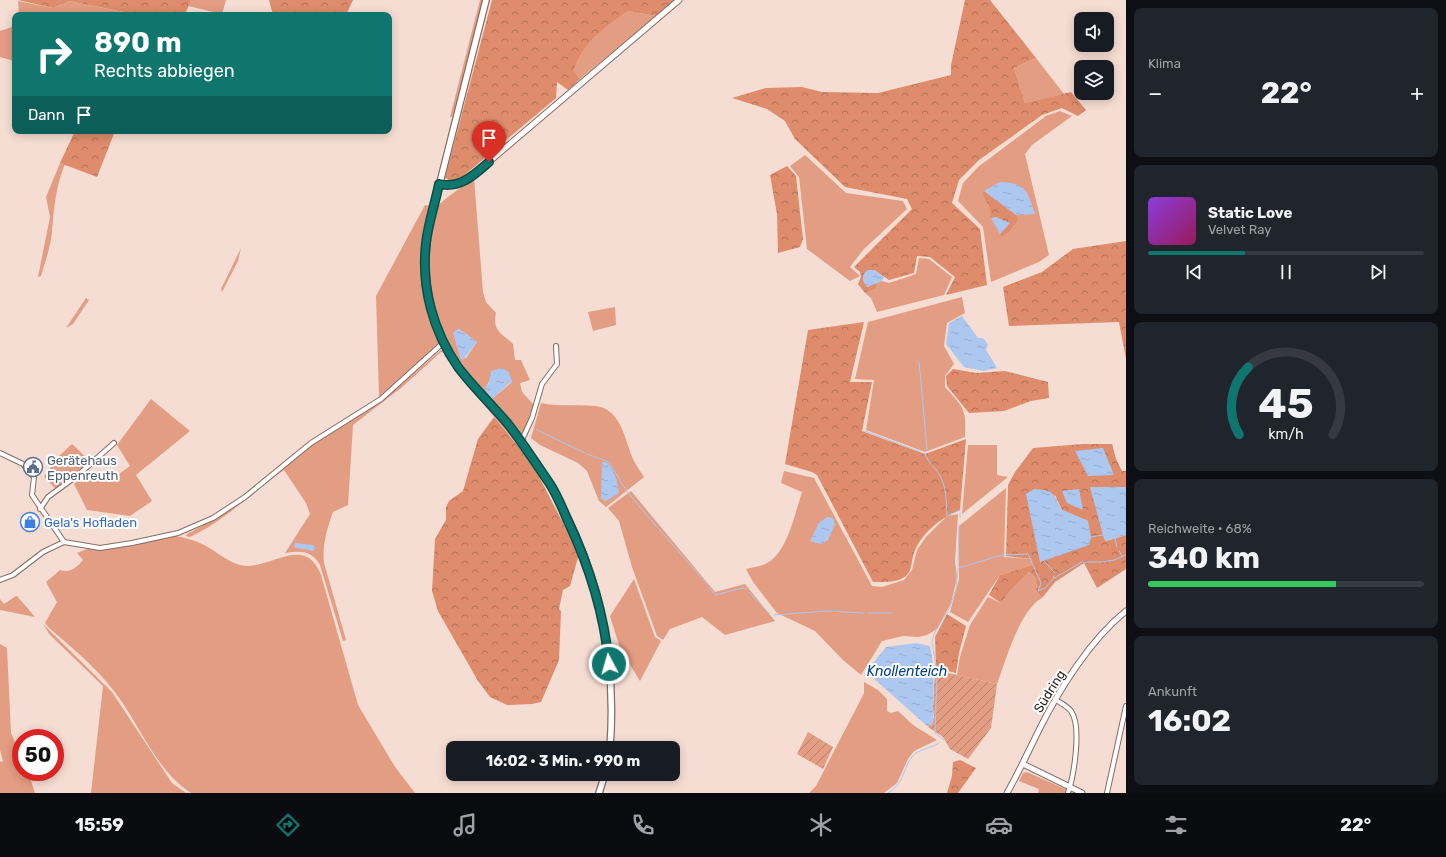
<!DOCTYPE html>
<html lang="de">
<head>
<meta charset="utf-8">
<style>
  body { margin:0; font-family:Rubik,sans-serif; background:#20242c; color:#f1f3f6; height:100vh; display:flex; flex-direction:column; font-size:15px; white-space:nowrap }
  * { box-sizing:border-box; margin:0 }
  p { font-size:13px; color:#9ea1a6 }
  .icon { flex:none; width:22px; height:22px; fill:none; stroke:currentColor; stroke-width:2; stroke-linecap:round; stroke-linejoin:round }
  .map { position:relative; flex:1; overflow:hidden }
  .sheet { display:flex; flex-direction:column; gap:8px; padding:8px; background:#0d0f14; width:320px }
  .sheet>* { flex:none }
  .guide { position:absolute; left:12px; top:12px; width:380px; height:122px; border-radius:8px; box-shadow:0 2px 10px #0003; background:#0f766e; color:#fff; overflow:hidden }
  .tools { position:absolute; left:1074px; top:12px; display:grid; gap:8px }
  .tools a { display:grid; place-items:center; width:40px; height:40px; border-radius:8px; background:#171b24; box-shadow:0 2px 10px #0003; font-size:20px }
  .speed { position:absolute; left:12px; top:729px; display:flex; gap:8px; font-size:20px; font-weight:700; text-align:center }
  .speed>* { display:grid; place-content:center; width:52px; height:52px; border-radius:50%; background:#171b24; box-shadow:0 2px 10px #0003; line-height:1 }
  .speed .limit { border:6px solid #d22; background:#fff; color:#111 }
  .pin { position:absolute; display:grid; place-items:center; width:34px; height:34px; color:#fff; margin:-41px -17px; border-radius:50% 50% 50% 0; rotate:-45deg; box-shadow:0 0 4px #0007 }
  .pin .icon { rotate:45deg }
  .me { position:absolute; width:44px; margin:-22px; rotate:354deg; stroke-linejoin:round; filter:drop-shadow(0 0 3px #0008) }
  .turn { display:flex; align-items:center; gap:14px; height:84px; padding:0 16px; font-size:18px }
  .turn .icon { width:52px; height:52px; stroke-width:2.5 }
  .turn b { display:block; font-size:28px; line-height:34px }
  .then { display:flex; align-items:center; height:38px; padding:0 16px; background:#0003; gap:8px; font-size:15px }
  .big { font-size:30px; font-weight:700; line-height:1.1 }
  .sheet .card { flex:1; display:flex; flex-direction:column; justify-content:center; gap:6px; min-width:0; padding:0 14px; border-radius:8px; background:#20242c }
  .sheet .dial { align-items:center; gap:0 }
  .dial svg { height:104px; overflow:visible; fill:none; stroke:#363941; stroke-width:7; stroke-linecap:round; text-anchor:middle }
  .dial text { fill:#f1f3f6; stroke:none }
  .song { display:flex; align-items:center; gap:12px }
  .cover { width:48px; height:48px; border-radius:6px; background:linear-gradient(135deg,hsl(270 70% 55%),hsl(330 70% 35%)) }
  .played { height:4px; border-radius:2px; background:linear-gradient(90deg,#0f766e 35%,#363941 35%) }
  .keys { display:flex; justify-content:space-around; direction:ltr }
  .heat { display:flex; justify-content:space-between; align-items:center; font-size:22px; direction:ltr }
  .charge { height:6px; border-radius:3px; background:linear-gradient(90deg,#34c759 68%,#363941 0) }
  .trip { position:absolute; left:446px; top:741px; width:234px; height:40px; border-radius:8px; background:#171b24; box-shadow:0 2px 10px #0003; font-weight:700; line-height:40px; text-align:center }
  .tabs { display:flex; height:64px; justify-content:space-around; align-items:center; background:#090b0e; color:#9ea1a6 }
  .tabs .icon { width:28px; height:28px }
  .tabs .current { color:#0f766e }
  .tabs b { font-size:18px; color:#f1f3f6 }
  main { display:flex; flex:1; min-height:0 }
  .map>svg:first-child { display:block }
</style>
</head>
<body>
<main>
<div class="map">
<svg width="1126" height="793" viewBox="0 0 1126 793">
  <defs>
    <pattern id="forest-crowns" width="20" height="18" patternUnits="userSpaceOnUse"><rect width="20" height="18" fill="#de8c6c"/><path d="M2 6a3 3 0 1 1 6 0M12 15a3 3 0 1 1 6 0" fill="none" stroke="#b47258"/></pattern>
    <pattern id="garden-furrows" width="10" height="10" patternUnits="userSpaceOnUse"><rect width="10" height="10" fill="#e39d83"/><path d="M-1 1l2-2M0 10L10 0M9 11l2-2" fill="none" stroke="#b8806b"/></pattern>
    <pattern id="water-ripples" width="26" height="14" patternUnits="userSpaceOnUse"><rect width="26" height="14" fill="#acc8f1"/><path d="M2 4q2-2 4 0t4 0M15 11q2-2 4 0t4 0" fill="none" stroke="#94acce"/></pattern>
  </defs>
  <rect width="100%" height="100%" fill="#f6ddd3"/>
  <g fill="#e39d83" fill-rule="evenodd">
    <polygon points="191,0 226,0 222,14 188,6"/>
    <polygon points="480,0 483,0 458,103 452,117 450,117"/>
    <polygon points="18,1 53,8 69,1 124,12 123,15 19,15"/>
    <path d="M628,11L656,16L580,79L574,70C585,40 604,29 628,11Z"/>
    <polygon points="15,26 14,61 0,57 0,31"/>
    <polygon points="1036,58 1064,94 1025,103 1014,68"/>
    <polygon points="1060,111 1072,116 1032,145 1025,154 1049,255 1039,262 991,282 983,227 958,201 963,183 978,167 1046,116"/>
    <polygon points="805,155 846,193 903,201 907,209 863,250 850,267 860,276 850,281 807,249 799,177 790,166"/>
    <path d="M60,163L65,164C56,186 54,207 52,231C51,246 45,262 41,276L38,277L50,217L46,197Z"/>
    <path d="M474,178L483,292L486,302L496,313C492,332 502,333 513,344L515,360H521L530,380L520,383L522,392L534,405L529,422L523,433L521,434C472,374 422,336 429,250C430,239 430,217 436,208C442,200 465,185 474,178ZM462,331L477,342L466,358L461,359L456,343ZM490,380L512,382L493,398L486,387Z"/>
    <path d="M425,205L432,206C419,255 421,293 440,340L439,344L379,397L376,296Z"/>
    <polygon points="241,248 238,261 222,292 221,289"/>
    <polygon points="919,258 929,259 952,277 944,295 877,312 871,298 865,293 876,289 876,283 882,281 889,283 916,274"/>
    <path d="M962,297L965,313L947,323L944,346L954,364L945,376V387C963,407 967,409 965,437L925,452L866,430L874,380L855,379L868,322Z"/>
    <polygon points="86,298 89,300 73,324 66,328"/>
    <polygon points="615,307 616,325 593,331 588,312"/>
    <path d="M441,350L447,355L507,429L517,444L458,374L444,353L441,352L401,388L353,425L348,505L333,512C327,529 322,545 324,563L346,640L343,641L320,565C311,550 301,551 285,553L310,514L306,503L284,470C252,492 225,521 190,537L186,536L187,534L224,514L246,497L302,451L388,396Z"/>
    <polygon points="151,399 190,431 136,475 152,501 130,516 87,510 74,484 85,474 92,478 97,475 101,479 109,481 130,466 117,445"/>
    <path d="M541,403C559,407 578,404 596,406C621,409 625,440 633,459C636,465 640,471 644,477L606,507L599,501L587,471L578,463L540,445L531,438Z"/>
    <polygon points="72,444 90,461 56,489 44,477 59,456"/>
    <polygon points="968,445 997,445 997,475 1008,477 962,514"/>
    <path d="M784,471L814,478L872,586L882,587L904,580L912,570L917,550L926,537L947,516L958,514L955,561L957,578L951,603L937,629L927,635L918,637L903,636L882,641L861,675L843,660L815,631L777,613L753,582L746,569C752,567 759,567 765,564C787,555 795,513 802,492L781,483Z"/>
    <polygon points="1006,488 1004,557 1032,559 1032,565 1000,575 968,622 950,612 959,579 959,526"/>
    <polygon points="631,491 715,592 745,584 775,621 725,635 702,617 670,629 663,640 657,636 632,567 619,521 608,508"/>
    <path d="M176,536C185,538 194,540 202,544C217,551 232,567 249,566C277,564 306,537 321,575L358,705L395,767L415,793H191C155,770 140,724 114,691C96,667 71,647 48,627L45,623L57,602L46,582L60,570C71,573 76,568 83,560L77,553L92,547H115Z"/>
    <path d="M1029,572C1037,577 1037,583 1036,591L1042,598C1019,611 1006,660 997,684L957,675L960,657L970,625L988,597L1001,603L1010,591Z"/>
    <polygon points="634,579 655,637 661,641 640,681 620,648 610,616"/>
    <polygon points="16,596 17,596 35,617 0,610 0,599 4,604"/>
    <polygon points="43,624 112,692 166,774 172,783 186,793 91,793 103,686 50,635"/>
    <polygon points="0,644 7,648 11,733 21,756 21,772 28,772 35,793 0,793 0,762 3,761 0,750"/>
    <polygon points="864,682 878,690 887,699 887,711 891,713 898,711 913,725 937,740 914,751 908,759 897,783 884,793 809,793 816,786 860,701 864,693"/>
    <polygon points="1027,772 1074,793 1038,793 1039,789 1019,781 1023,773"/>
  </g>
  <g fill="url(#forest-crowns)" fill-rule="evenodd">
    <polygon points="18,0 191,0 186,12 181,15 123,15 124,12 69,1 53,8"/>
    <polygon points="269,0 353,0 346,15 273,15"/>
    <path d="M492,0H675L656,16L628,11C604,29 585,40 574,70L580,79L568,90L557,82L556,98L455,183L445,178Z"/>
    <polygon points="965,0 990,0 1036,58 1014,68 1025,103 1071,92 1086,110 1078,116 1062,108 1042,115 979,160 959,180 952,203 980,229 987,285 946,295 955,277 930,257 917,256 914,273 889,280 874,270 867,287 876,283 876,289 865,293 858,284 861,277 860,272 854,267 912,209 907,199 845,187 795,139 785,121 767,109 732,98 766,88 802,87 822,92 878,93 951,75 951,65"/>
    <polygon points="75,131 115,131 97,177 60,163"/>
    <polygon points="787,166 796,176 803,239 800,247 778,253 777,214 770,175"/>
    <polygon points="984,191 1016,215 1018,220 1009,232 1001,237 1000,234 1010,223 996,217 991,218 990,208 983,195"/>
    <polygon points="1126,241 1126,359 1119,322 1009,326 1003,287 1042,272 1073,249"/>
    <path d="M864,322L850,382H872L862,431L925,454L966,439L960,510C942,517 923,532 915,550C911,558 913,570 906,576C897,583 884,582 873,582L817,475L812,472L785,464L808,330Z"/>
    <polygon points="953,369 976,373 1005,371 1048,382 1049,398 1031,401 1004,411 969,413 947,386 946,376"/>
    <polygon points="494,417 532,463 579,554 570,586 563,590 559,609 561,611 559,660 541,702 532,704 507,705 490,697 478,681 438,611 432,591 435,539 446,520 446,507 449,501 463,491 478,439"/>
    <path d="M1083,444H1112L1116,459L1122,471H1126V487H1091L1106,541L1126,535V569L1097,588L1084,563L1055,582L1042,598L1036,591C1037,583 1037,577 1029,572L1010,591L1001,603L989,595L1000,575L1032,565V559L1006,556L1008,485L1015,472L1033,448ZM1055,495L1062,510L1088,521L1040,562Z"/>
    <polygon points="947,614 966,626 959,653 956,673 936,668 935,637"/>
    <polygon points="960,760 976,768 958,793 947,793 952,776 953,762"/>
  </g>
  <g fill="url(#garden-furrows)">
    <polygon points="935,670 997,684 991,728 968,759 950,749 943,737 928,727 932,724 934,717 933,708"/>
    <polygon points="808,732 833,747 823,769 797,754"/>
  </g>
  <g fill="url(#water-ripples)">
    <path d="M1000,182C1027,183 1027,191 1035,214L1016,215L984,191Z"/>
    <polygon points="996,217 1010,223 1000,234 991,218"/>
    <path d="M867,270H874L884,277L882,281L867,287C862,281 861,276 867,270Z"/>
    <polygon points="962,316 978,338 983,338 988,344 986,350 997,368 984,371 964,367 946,344 949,323"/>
    <polygon points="459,329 477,342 463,360 461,359 453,333 456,330"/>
    <polygon points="501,368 509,372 512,381 492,399 484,388 489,383 491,371"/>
    <polygon points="1103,448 1114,475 1088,476 1075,451"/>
    <path d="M602,462H606C614,468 618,483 619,493L606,501L601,499Z"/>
    <polygon points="1090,487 1126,487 1126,535 1106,541 1104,539"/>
    <path d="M1034,489C1053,490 1054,493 1062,510L1088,521L1091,537L1089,545L1040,562L1026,494Z"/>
    <polygon points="1079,489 1083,510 1067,503 1062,491"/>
    <polygon points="827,517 833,518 835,524 828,540 821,544 810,541 819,523"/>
    <path d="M295,543L313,545L316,549L313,551C307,549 300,549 294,547Z"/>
    <path d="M916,643L930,646C935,669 934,682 933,706C933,713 934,717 932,724L928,727L872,677L869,668L886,647Z"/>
  </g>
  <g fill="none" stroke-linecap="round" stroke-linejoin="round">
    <g stroke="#acc8f1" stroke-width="1">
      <path d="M919,361L927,449L925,453C928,463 934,466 939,474C947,487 946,501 947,516L960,510V517"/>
      <polyline points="537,430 585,453"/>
      <polyline points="865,431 921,452"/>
      <polyline points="587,454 609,462 626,490 644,512 707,584"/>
      <polyline points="1091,537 1103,535"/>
      <polyline points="1115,538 1117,547"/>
      <polyline points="1119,551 1122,556"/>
      <polyline points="1044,561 1054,572"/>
      <polyline points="958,567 959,524"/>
      <polyline points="1053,576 1054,578 1056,577 1082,562 1101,562 1114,560 1126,555"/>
      <polyline points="709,587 715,595 743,588 746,589"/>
      <polyline points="749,592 769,613"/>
      <polyline points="868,613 891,613"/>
      <polyline points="774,615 827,611 864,613"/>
      <polyline points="944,740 935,733 937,673 932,642 934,634 950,607 956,589 958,568 1002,555 1028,554 1041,583 1038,591 1045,588 1054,578"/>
      <path d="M888,793C907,782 902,765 915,754C921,749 931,748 939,743"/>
    </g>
    <g stroke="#836d64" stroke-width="6">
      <g id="minor">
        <polyline points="521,442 532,418 542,384 557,364 556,346"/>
        <polyline points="0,453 23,464 34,477 32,495 64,542"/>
        <polyline points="40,509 48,497 78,475 114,443"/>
        <polyline points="0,580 13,575 43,552 64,542 100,548 132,543 178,533 213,518 245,497 311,443 381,399 443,343"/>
        <path d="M1056,700C1061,703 1067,706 1071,711C1082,726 1074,775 1068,793"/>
        <polyline points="1107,793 1126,706"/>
      </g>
    </g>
    <g stroke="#836d64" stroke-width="7">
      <g id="tertiary">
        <path d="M439,184C455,188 465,181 477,172L679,0"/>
        <polyline points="1023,764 1082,793"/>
        <path d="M1007,793C1019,772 1029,750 1040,728C1060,688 1091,639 1126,611"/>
      </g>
    </g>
    <g stroke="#836d64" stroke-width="8">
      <g id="secondary">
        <path d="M486,0L429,226C420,275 429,326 458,367C469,383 484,396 496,410C516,434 536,460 551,486C598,567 617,655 610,748"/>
        <polyline points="599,793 605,774"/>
      </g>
    </g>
    <use href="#minor" stroke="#fff" stroke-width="4"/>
    <use href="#tertiary" stroke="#fff" stroke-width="5"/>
    <use href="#secondary" stroke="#fff" stroke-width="5.5"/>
  </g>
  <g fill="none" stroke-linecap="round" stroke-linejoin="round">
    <g stroke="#0a4d48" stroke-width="10">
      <path id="route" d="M489,162C474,175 460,189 439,184C435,204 428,224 426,243C421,287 433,331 458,367C473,387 492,405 508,424C523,443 536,464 550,484C557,495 562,507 567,519C589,565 604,612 609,664"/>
    </g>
    <use href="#route" stroke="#0f766e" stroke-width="7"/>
  </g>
  <defs>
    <g id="civic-ring" transform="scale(1)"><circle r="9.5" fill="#fff" stroke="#5c6f8a" stroke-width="1.5"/><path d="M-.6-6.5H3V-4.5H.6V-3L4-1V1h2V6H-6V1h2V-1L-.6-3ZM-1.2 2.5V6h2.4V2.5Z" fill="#5c6f8a"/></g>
    <g id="shop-ring" transform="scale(1)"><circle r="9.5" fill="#fff" stroke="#3f7fe0" stroke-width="1.5"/><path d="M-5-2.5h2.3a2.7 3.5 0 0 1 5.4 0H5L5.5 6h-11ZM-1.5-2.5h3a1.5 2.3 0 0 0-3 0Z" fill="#3f7fe0"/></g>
  </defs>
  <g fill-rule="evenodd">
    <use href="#civic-ring" x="33" y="467"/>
    <use href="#shop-ring" x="30" y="522"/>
  </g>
  <g text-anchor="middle" stroke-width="4" stroke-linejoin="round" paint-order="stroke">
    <g font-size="13" fill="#4e5e75" stroke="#fff" text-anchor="start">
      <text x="47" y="465">Gerätehaus<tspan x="47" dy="15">Eppenreuth</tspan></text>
    </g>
    <g font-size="13" fill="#366cbe" stroke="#fff" text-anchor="start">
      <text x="44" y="527">Gela's Hofladen</text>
    </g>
    <g font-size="13" fill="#2a211d" stroke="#fff">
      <text transform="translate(1049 691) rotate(-58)" y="5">Südring</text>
    </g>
    <g font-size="14" font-style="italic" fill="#01418d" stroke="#fff">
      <text x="907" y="676">Knollenteich</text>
    </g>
  </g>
</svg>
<div class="tools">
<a><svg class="icon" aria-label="sound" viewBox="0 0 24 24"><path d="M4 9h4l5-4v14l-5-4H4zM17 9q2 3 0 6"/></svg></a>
<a><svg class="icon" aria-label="layers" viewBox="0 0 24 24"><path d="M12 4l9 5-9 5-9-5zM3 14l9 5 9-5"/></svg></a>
</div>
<div class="speed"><div class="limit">50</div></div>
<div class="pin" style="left:489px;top:162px;background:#d93025"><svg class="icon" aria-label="arrive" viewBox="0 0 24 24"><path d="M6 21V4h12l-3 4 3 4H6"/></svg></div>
<svg class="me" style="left:609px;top:664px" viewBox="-20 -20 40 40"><circle r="17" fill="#0f766e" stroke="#fff" stroke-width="3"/><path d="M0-11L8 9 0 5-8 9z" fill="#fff"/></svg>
<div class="trip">16:02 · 3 Min. · 990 m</div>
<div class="guide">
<div class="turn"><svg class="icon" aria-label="right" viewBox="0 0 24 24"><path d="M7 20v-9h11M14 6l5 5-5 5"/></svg><div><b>890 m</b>Rechts abbiegen</div></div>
<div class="then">Dann<svg class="icon" aria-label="arrive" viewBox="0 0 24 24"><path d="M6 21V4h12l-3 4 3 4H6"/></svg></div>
</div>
</div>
<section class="sheet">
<div class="card"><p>Klima</p>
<div class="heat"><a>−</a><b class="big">22°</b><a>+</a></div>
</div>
<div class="card">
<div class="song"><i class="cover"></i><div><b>Static Love</b><p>Velvet Ray</p></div></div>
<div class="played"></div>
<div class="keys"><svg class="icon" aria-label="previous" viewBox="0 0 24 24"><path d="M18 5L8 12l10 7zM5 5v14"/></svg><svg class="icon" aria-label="pause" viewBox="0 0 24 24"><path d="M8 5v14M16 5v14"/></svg><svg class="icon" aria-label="next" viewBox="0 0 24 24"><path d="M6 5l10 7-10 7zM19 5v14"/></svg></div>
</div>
<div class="card dial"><svg viewBox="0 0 100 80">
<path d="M14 69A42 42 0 1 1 86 69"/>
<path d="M14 69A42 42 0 0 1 21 17" stroke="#0f766e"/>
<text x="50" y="56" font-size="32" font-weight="700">45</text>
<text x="50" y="72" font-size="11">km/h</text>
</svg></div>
<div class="card"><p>Reichweite · 68%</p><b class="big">340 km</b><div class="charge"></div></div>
<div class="card"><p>Ankunft</p><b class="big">16:02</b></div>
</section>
</main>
<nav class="tabs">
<b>15:59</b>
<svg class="icon current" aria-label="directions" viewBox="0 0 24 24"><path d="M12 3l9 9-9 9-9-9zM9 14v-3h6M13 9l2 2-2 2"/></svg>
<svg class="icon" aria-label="music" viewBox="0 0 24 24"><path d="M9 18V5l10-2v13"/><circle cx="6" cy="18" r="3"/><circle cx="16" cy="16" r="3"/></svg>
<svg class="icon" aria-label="phone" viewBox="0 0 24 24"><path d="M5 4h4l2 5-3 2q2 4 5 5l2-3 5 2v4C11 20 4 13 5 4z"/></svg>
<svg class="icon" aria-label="climate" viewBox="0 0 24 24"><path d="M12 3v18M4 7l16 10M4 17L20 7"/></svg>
<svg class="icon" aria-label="car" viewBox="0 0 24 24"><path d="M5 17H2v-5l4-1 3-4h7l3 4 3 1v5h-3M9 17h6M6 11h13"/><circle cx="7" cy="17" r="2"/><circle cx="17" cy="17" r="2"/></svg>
<svg class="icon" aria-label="filters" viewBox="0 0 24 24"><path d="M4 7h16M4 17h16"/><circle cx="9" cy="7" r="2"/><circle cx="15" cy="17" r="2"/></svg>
<b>22°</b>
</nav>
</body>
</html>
